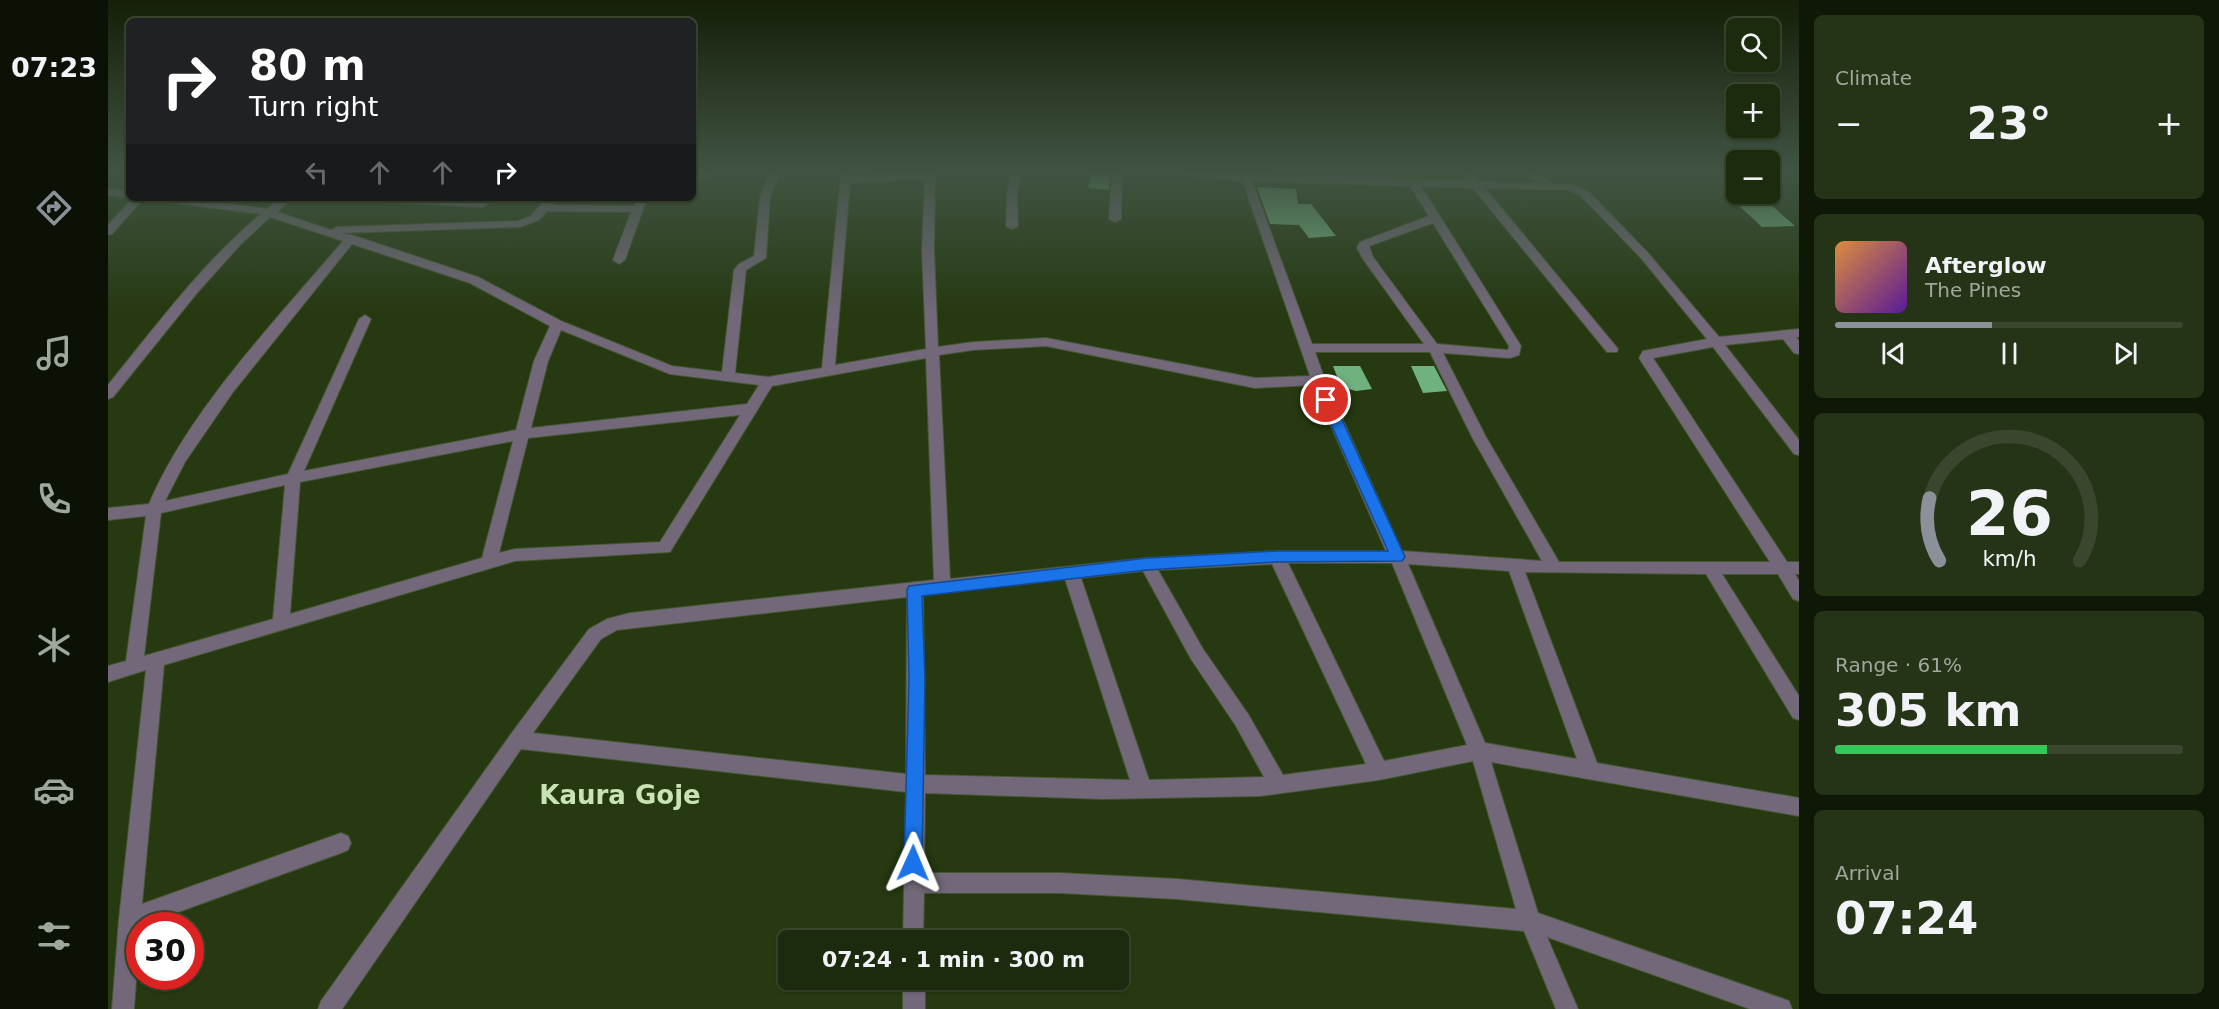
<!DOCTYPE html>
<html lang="en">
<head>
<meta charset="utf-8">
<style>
  body { margin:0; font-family:"DejaVu Sans",sans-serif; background:#253316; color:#f1f3f6; height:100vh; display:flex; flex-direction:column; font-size:22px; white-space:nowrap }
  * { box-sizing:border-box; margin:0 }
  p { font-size:20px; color:#a0a79d }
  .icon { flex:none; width:33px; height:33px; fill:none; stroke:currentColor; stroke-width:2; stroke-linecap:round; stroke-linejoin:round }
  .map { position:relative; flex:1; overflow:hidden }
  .details { display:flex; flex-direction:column; gap:15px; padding:15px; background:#0f1807; width:420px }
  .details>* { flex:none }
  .top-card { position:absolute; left:18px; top:18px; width:570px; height:183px; border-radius:9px; box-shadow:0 2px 4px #0004,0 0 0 2px #3a472e; background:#202124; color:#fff; overflow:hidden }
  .buttons { position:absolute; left:1618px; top:18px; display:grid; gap:12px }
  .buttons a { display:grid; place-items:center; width:54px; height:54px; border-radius:9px; background:#1c2b0d; box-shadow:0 2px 4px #0004,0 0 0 2px #3a472e; font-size:30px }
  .speed { position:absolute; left:18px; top:912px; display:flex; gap:12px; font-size:30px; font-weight:700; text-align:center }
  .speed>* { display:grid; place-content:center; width:78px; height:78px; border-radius:50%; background:#1c2b0d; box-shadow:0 2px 4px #0004,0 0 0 2px #3a472e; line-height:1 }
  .speed .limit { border:9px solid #d22; background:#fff; color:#111 }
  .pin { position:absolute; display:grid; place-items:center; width:51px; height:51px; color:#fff; margin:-26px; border:3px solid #fff; border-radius:50%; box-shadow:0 2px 6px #0007 }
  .me { position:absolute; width:66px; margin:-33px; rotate:1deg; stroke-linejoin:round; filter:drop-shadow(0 0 4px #0008) }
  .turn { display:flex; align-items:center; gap:21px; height:126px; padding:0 24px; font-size:27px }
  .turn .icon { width:78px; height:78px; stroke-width:2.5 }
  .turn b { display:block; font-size:42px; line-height:51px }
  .lanes { display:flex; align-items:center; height:57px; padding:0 24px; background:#0003; justify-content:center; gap:30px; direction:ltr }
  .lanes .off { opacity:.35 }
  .big { font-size:45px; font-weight:700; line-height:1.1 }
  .details .widget { flex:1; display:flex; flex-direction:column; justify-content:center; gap:9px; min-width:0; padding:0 21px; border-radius:9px; background:#253316 }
  .details .dial { align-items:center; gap:0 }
  .dial svg { height:156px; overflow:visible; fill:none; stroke:#3a472e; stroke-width:7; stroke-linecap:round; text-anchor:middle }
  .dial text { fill:#f1f3f6; stroke:none }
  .song { display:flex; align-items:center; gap:18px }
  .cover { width:72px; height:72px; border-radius:9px; background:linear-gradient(135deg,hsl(30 70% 55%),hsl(270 70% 35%)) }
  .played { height:6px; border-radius:3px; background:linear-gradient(90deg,#8c9099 45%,#3a472e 45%) }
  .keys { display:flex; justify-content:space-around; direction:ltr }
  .heat { display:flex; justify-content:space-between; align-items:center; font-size:33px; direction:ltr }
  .charge { height:9px; border-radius:4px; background:linear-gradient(90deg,#34c759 61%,#3a472e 0) }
  .trip { position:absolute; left:670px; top:930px; width:351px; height:60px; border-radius:9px; background:#1c2b0d; box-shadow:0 2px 4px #0004,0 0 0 2px #3a472e; font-weight:700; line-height:60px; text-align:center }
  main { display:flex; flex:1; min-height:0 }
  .menu { display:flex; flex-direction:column; width:108px; justify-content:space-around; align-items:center; background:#0b1105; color:#a0a79d }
  .menu .icon { width:42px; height:42px }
  .menu .current { color:#8c9099 }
  .menu b { font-size:27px; color:#f1f3f6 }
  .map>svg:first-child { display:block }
</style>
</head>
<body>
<main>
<nav class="menu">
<b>07:23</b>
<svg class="icon current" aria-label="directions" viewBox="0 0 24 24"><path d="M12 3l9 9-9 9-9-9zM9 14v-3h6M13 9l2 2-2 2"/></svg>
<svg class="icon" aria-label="music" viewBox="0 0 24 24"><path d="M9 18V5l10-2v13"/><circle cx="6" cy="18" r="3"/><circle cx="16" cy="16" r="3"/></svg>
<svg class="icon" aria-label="phone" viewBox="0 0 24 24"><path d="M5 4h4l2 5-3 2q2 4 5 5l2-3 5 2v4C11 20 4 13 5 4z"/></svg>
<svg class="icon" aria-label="climate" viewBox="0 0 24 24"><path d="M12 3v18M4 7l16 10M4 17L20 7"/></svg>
<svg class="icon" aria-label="car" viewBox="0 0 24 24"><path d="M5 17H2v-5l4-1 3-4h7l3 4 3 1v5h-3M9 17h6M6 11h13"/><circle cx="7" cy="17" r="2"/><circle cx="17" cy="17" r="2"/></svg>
<svg class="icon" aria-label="filters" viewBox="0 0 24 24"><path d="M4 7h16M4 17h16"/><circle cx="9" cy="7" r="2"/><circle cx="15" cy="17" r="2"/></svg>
</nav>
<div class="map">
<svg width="1691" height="1009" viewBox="0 0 1691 1009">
  <rect width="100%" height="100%" fill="#263911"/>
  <g fill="#70b180">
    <polygon points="984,173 1002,175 1001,190 980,188"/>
    <polygon points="1149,187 1188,189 1190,204 1203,204 1228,236 1201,238 1191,225 1162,224"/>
    <polygon points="1627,194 1651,194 1687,226 1654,227 1627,202 1635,201"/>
    <polygon points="1225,366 1252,366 1264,389 1248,391 1233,387"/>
    <polygon points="1303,366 1326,366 1339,391 1315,393"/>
  </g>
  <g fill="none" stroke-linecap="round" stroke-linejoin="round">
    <g stroke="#455732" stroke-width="8">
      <polyline id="lane" points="1420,172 1443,187"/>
    </g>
    <g stroke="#455732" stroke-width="2">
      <g id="street">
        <polygon points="595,172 605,172 602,178 598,179 593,176"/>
        <path d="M662,172H672L662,197L658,258L638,270L627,373L660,377L714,368L733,172H743V176L827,172L826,250L830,347L865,342L938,338L1147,378L1202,376L1136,185L1133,181L1076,175L1071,172L1360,181L1353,172H1363L1371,181L1466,185L1480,191L1541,254L1611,337L1691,329V337H1688L1691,341V354L1686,353L1675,339L1617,345L1691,440V455L1686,454L1605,347L1545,358L1679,562H1691V574H1687L1691,581V601L1685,599L1670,574H1614L1691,696V720L1685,718L1598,574L1417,572L1489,763L1691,798V816L1383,762L1430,913L1673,998L1681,1001L1684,1009H1642L1439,937L1470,1009H1448L1416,931L1069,899L952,893H816L815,940H795L798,792L413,749L234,1009H210L213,1001L403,734L481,629L499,619L522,613L826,580L818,358L664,386L562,552L407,561L56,665L34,904L233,833L240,836L243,843L240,850L233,853L32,926L26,1009H4L11,919L38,670L0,682V666L18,661L38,516L0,520V508L41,504C80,411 170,318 235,241L162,217L133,244L89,293L5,397L0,399V385C48,326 94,263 153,214L50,201L45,198H79L159,209L172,198H184L169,212L223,230L229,227L410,221L423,216L438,198H449L444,205L526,206L529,198H539L517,260L511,264L505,260L523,212L439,211L431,220L412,227L234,233L247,236L370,277L453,321L564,366L614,372L626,270L631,264L646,256L652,197ZM817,178L814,250L818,349L727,365L742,183ZM1144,181L1302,186L1321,216L1252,242L1249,248L1255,259L1316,344H1204ZM1313,186L1365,188L1499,352H1509L1510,349L1377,188L1460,190L1472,195L1533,258L1599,339L1535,351L1531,358L1662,562H1451L1378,437L1335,353L1402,358L1411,355L1413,346ZM1325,223L1401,346L1400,350L1329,344L1265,257L1261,246ZM244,244L362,283L442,326L426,361L408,430L196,471L263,319L257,315L251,319L180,474L57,501L77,462L125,392ZM453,330L562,374L651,385L639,404L423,428L440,361ZM938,346L1147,388L1205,385L1278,551H1169L1039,558L842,579L831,355L865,350ZM1207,352H1322L1364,437L1434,561L1294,551L1217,380ZM632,415L552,542L407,549L391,553L420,438ZM405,441L374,558L182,614L192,482ZM177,485L165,619L36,656L53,513ZM1180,563H1284L1359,745L1276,761ZM1164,564L1258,764L1175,775L1140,714L1095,649L1050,570ZM1300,564L1401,571L1469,759L1377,743ZM1035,571L1083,659L1128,726L1156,777L1041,780L973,578ZM957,579L1022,780L817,775L815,595ZM799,597L798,774L425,733L493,639L509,630ZM1365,761L1408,909L1069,879L952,873H816L817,793L994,799L1152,796L1271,780Z"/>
        <polygon points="903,172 913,172 909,194 910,226 904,229 898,226 899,194"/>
        <polygon points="1004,172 1014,172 1013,219 1007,222 1001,219"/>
        <polygon points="0,189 21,192 22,198 0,195"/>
        <polygon points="25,198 36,198 4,234 0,235 0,225"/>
        <polygon points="249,198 375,201 380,204 375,207 254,201"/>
        <rect x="795" y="980" width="22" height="29"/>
      </g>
    </g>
    <use href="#lane" stroke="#72687a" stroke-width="7"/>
    <use href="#street" fill="#72687a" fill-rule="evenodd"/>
  </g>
  <linearGradient id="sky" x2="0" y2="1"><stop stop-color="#151f09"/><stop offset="0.55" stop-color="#415443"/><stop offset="1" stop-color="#415443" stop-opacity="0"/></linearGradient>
  <rect width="1691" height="313" fill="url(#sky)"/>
  <polygon fill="#1a73e8" stroke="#114b97" stroke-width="1.5" points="1218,395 1225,400 1297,557 1294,561 1169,562 1039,570 814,596 817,679 814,863 811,869 805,872 799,869 796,863 801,679 799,590 801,586 1039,558 1169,551 1280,551 1212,400"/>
  <g text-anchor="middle" stroke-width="6" stroke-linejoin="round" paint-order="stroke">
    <g font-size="26" font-weight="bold" fill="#cae3b5" stroke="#263911">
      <text x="512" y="804">Kaura Goje</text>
    </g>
  </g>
</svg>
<div class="buttons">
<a><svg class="icon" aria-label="search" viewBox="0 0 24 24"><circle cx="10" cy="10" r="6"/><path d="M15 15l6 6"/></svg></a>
<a>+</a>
<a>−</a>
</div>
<div class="speed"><div class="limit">30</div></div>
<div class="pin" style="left:1218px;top:400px;background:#d93025"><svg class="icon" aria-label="arrive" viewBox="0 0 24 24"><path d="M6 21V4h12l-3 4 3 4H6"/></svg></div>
<svg class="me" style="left:805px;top:863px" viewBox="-20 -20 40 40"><path d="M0-17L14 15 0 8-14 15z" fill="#1a73e8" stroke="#fff" stroke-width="4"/></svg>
<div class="trip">07:24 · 1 min · 300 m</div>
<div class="top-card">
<div class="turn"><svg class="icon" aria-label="right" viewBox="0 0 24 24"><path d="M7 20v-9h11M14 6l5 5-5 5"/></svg><div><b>80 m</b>Turn right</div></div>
<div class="lanes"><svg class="icon off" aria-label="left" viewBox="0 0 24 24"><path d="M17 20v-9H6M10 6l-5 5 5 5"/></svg><svg class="icon off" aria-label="ahead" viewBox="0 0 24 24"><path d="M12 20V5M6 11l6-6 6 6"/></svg><svg class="icon off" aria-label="ahead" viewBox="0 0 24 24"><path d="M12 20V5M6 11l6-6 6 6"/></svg><svg class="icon" aria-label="right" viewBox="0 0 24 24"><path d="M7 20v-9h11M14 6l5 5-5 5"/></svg></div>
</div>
</div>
<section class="details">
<div class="widget"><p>Climate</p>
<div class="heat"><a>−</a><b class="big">23°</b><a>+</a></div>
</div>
<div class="widget">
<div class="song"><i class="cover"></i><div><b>Afterglow</b><p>The Pines</p></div></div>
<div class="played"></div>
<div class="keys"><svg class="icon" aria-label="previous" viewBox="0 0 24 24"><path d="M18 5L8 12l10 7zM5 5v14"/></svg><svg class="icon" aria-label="pause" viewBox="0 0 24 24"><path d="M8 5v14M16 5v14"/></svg><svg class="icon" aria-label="next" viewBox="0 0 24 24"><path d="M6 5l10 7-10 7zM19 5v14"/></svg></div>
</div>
<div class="widget dial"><svg viewBox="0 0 100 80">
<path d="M14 69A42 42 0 1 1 86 69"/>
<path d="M14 69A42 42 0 0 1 9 37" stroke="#8c9099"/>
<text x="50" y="56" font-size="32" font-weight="700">26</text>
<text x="50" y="72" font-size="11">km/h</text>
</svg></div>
<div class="widget"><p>Range · 61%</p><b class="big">305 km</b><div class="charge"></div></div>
<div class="widget"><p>Arrival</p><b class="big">07:24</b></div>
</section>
</main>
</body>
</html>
